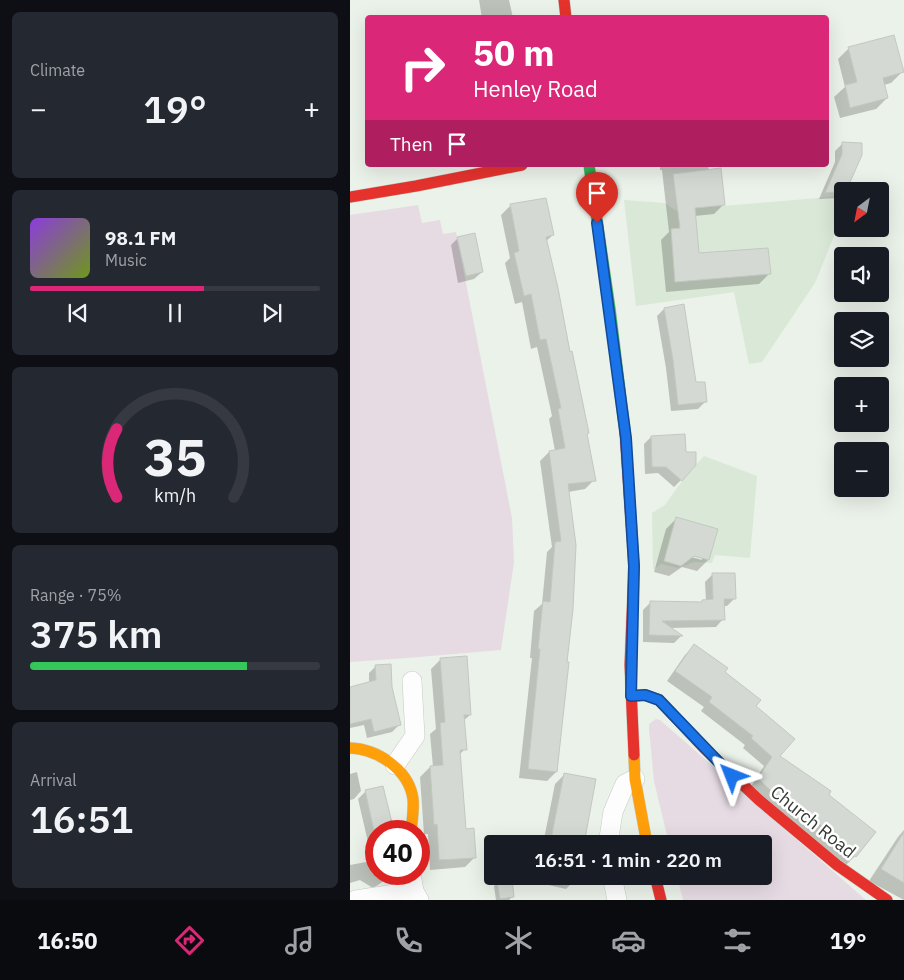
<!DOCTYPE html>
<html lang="en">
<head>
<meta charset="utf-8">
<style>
  body { margin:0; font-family:"IBM Plex Sans",sans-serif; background:#242831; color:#f1f3f6; height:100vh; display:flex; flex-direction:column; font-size:19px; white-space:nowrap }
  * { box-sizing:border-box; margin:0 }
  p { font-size:16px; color:#9ea1a6 }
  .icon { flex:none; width:28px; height:28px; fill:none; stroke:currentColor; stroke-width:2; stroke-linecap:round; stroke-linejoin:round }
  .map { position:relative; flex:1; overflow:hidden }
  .sheet { display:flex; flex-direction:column; gap:12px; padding:12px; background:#0d0f14; width:350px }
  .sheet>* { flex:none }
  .banner { position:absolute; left:15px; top:15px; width:464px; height:152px; border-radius:5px; box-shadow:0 5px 20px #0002; background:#db2777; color:#fff; overflow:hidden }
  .needle { width:32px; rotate:212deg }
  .tools { position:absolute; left:484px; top:182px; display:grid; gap:10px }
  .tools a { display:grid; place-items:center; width:55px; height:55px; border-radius:5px; background:#171b24; box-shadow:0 5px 20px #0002; font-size:25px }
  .speed { position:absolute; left:15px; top:820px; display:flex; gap:10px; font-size:25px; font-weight:700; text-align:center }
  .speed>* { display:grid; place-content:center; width:65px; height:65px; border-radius:50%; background:#171b24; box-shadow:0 5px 20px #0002; line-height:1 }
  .speed .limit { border:8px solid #d22; background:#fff; color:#111 }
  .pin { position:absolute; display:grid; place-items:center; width:42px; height:42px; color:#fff; margin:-51px -21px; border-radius:50% 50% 50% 0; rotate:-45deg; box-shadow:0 0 5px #0007 }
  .pin .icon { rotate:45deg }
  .me { position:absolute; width:55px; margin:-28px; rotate:315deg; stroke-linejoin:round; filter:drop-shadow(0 0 4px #0008) }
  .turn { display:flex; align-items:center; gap:18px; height:105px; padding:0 25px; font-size:22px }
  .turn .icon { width:65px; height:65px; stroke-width:2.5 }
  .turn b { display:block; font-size:35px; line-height:42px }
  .then { display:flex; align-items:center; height:48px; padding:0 25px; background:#0003; gap:10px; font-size:19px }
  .big { font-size:38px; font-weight:600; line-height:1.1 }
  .sheet .widget { flex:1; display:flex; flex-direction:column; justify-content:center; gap:8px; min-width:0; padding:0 18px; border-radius:8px; background:#242831 }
  .sheet .dial { align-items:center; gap:0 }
  .dial svg { height:130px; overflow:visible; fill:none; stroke:#363941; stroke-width:7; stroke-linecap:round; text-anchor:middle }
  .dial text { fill:#f1f3f6; stroke:none }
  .song { display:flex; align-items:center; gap:15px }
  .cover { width:60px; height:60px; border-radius:8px; background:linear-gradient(135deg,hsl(270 70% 55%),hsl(80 70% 35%)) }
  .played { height:5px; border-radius:2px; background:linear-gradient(90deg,#db2777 60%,#363941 60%) }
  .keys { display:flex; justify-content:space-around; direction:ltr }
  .heat { display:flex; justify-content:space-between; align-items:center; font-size:28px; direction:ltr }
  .charge { height:8px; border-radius:4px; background:linear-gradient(90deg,#34c759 75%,#363941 0) }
  .trip { position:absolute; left:134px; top:835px; width:288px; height:50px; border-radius:5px; background:#171b24; box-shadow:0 5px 20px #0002; font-weight:600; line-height:50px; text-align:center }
  .tab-bar { display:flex; height:80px; justify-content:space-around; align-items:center; background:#090b0e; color:#9ea1a6 }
  .tab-bar .icon { width:35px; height:35px }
  .tab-bar .current { color:#db2777 }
  .tab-bar b { font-size:22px; color:#f1f3f6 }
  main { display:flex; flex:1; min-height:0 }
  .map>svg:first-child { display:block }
</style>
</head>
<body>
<main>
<section class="sheet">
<div class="widget"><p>Climate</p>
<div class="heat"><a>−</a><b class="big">19°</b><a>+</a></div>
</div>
<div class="widget">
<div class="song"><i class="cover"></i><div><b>98.1 FM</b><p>Music</p></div></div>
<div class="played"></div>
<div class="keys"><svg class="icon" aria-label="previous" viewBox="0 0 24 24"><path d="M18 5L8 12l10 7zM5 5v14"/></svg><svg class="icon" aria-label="pause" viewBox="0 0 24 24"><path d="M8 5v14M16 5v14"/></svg><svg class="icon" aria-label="next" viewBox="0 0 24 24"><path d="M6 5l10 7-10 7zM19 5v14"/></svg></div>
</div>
<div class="widget dial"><svg viewBox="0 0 100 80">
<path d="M14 69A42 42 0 1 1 86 69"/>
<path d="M14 69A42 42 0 0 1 14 27" stroke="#db2777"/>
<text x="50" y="56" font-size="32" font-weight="700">35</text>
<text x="50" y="72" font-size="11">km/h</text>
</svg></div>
<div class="widget"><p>Range · 75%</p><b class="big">375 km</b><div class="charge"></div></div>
<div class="widget"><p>Arrival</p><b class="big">16:51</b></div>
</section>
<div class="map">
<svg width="554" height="900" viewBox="0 0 554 900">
  <rect width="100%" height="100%" fill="#ebf2e9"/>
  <g fill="#dae8d8">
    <polygon points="492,196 492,216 465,283 412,362 399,364 384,292 286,306 274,200 315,203 325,210"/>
    <polygon points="354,456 407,476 400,558 365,555 362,563 344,562 328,568 311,564 303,570 302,513 315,505 332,481"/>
  </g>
  <g fill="#e6dbe3">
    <polygon points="68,205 72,223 90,220 93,234 106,232 162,518 164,562 151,650 57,658 0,662 0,215"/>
    <polygon points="306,719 310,720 516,900 333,900 327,876 412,876 412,844 319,844 304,781 299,729 299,724"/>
  </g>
  <g fill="#0003" fill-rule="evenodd">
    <polygon points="129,0 159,0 163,18 132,18"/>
    <polygon points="499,48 552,72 541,83 534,85 537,98 526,109 490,118 484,97 495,87 488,59"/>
    <polygon points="492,144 495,190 487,198 469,199 485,162 485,151"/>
    <polygon points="310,165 358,165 359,171 374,204 364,214 345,216 348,254 419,274 409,284 316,292 311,240 319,232 312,170 310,170"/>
    <polygon points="160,206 203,235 196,241 244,480 235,489 218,492 206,772 197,781 169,778 182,658 180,658 184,611 192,604 197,552 202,547 190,461 199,452 205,451 199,419 202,416 187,347 181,349 172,302 165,304 155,263 160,258 151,215"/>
    <polygon points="108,238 132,272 124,279 108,283 101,245"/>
    <polygon points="314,309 345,384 356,401 348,409 321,411 316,368 307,316"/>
    <polygon points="301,437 331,480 324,487 308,473 295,474 294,444"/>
    <path d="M327,518L366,530L358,560L347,571L332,567L319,576L304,572L316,529ZM338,554L352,557V560L337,556Z"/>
    <polygon points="363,574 385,598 377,606 373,606 373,619 366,627 319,628 331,636 324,643 293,642 293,610 301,602 350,604 353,601 356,601 355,582"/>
    <polygon points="344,646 373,672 405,706 428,756 477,795 505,856 496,865 400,788 414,766 393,748 395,745 351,711 354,707 317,681 335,655"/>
    <polygon points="91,659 120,715 113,721 115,749 109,755 114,830 125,857 115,867 80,870 78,834 74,834 70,777 80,767 83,767 80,734 86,729 81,669"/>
    <polygon points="26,666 40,687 49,725 42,732 17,738 14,725 0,728 0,688 19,683 19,673"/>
    <polygon points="7,772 11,791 4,799 0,800 0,774"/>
    <polygon points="215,774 232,844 193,844 205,784"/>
    <polygon points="16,791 42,830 41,831 26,831 26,874 45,874 23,888 10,880 0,883 0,865 16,862 22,859 8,799"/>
    <polygon points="554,830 554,900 519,881 548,837"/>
    <polygon points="186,876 226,876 225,880 216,889 185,882"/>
    <polygon points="148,882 163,896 159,900 146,900 144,886"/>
  </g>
  <g fill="#d4dad3" stroke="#c3c8c1">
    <polygon points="544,35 554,72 533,78 538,98 500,108 495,85 507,82 498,47"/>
    <polygon points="492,142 512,143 512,155 496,191 475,193 492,154"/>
    <polygon points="371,168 375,205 345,208 349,253 418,248 421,274 325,282 321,229 330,228 323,174"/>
    <polygon points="196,198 204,235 196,237 208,288 220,352 222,351 239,433 237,434 246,481 218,484 226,545 223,609 217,662 219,662 207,772 178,769 190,649 188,649 193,601 200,602 205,542 211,541 199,451 215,448 208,409 211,408 196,339 190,340 181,294 174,296 164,253 169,251 160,204"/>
    <polygon points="125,233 133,272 116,276 107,237"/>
    <polygon points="334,304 346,382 355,382 357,402 328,405 323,360 314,308"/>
    <polygon points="335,434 336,452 346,452 346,465 332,481 316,467 302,467 301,436"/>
    <polygon points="326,517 368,529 359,560 344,556 331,566 314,561"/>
    <polygon points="362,573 385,573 386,599 374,599 375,620 312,621 333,636 299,635 300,601 352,602 352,600 363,599"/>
    <polygon points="344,644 378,668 375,672 411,700 406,706 445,739 430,756 481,791 479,795 526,832 506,857 473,831 475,828 423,793 408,778 422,757 401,738 403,736 359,702 362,697 325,671"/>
    <polygon points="117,656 121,715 114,715 117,750 110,750 116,829 124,828 126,858 89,860 87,824 84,825 80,766 93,765 90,723 95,722 90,658"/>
    <polygon points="41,664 42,687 51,725 24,732 21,719 0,724 0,687 26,680 25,665"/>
    <polygon points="214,773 246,779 234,844 200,844"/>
    <polygon points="33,786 44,831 24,831 15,790"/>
    <polygon points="554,832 554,883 531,869"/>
    <polygon points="162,879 164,897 150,899 147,881"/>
  </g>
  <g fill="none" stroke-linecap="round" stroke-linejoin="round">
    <g stroke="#c6ccc5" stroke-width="20">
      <g id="street">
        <polyline points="45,765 65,736 62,681"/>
        <polyline points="258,844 263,812 275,784 285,779"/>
        <polyline points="61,874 64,891 69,900"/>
        <polyline points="262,876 267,900"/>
        <polyline points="6,900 64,891"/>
      </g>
    </g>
    <g stroke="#c6ccc5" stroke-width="12">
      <polyline id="fast" points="239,165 260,309 275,432"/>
    </g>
    <g stroke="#c6ccc5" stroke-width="12">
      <g id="slow">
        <path d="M0,748C28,749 59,770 63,799C64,810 62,821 61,831"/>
        <polyline points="284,755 285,779 297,844"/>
      </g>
    </g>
    <g stroke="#c6ccc5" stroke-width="12">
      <g id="jam">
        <polyline points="214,0 216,18"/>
        <polyline points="0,197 66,186 172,165"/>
        <polyline points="275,432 284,566 280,665 284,755"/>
        <polyline points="281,696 295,695 309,700 354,748 409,800 487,865 537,900"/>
        <polyline points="305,876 311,900"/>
      </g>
    </g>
    <use href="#street" stroke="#fcfdfc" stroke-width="19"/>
    <use href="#fast" stroke="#30b455" stroke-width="11"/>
    <use href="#slow" stroke="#ff9f0a" stroke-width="11"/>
    <use href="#jam" stroke="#e5322d" stroke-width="11"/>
  </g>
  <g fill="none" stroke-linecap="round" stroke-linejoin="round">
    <g stroke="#114b97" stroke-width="12">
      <polyline id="route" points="247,223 276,438 284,566 281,696 295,695 309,700 382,776"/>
    </g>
    <use href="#route" stroke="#1a73e8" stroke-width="9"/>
  </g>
  <g text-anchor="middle" stroke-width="5" stroke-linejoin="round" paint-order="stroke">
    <g font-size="18" fill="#343933" stroke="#fff">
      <text transform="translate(463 822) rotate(39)" y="6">Church Road</text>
    </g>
  </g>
</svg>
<div class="tools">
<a><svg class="needle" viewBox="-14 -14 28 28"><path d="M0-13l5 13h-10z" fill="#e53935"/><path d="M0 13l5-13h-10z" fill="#9ea1a6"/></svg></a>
<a><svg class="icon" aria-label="sound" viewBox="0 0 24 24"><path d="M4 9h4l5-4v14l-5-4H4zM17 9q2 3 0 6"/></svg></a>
<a><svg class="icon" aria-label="layers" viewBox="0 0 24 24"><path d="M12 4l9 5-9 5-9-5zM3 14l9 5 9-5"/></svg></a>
<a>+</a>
<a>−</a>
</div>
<div class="speed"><div class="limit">40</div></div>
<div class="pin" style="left:247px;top:223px;background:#d93025"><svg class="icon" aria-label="arrive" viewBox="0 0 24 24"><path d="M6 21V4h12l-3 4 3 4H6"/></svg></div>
<svg class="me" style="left:382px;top:776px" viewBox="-20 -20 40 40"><path d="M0-17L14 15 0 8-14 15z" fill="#1a73e8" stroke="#fff" stroke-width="4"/></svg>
<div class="trip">16:51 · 1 min · 220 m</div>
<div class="banner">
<div class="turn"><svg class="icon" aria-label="right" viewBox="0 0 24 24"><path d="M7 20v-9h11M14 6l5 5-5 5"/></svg><div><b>50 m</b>Henley Road</div></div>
<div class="then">Then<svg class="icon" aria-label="arrive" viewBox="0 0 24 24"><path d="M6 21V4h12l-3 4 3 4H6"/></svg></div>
</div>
</div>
</main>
<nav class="tab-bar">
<b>16:50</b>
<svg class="icon current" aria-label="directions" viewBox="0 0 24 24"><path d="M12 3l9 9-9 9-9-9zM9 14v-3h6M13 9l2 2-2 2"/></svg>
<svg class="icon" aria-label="music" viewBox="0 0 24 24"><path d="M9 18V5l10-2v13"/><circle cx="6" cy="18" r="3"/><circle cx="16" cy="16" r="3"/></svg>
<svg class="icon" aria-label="phone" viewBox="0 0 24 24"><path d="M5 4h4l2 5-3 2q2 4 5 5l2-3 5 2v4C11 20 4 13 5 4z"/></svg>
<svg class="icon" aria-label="climate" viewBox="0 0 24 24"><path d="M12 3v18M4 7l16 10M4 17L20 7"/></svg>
<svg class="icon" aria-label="car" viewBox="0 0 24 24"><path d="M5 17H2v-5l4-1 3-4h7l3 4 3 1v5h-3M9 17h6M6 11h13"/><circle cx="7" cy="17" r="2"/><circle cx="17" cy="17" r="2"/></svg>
<svg class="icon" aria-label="filters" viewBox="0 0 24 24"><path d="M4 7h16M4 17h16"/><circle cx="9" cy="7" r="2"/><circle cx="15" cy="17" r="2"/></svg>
<b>19°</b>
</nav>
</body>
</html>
